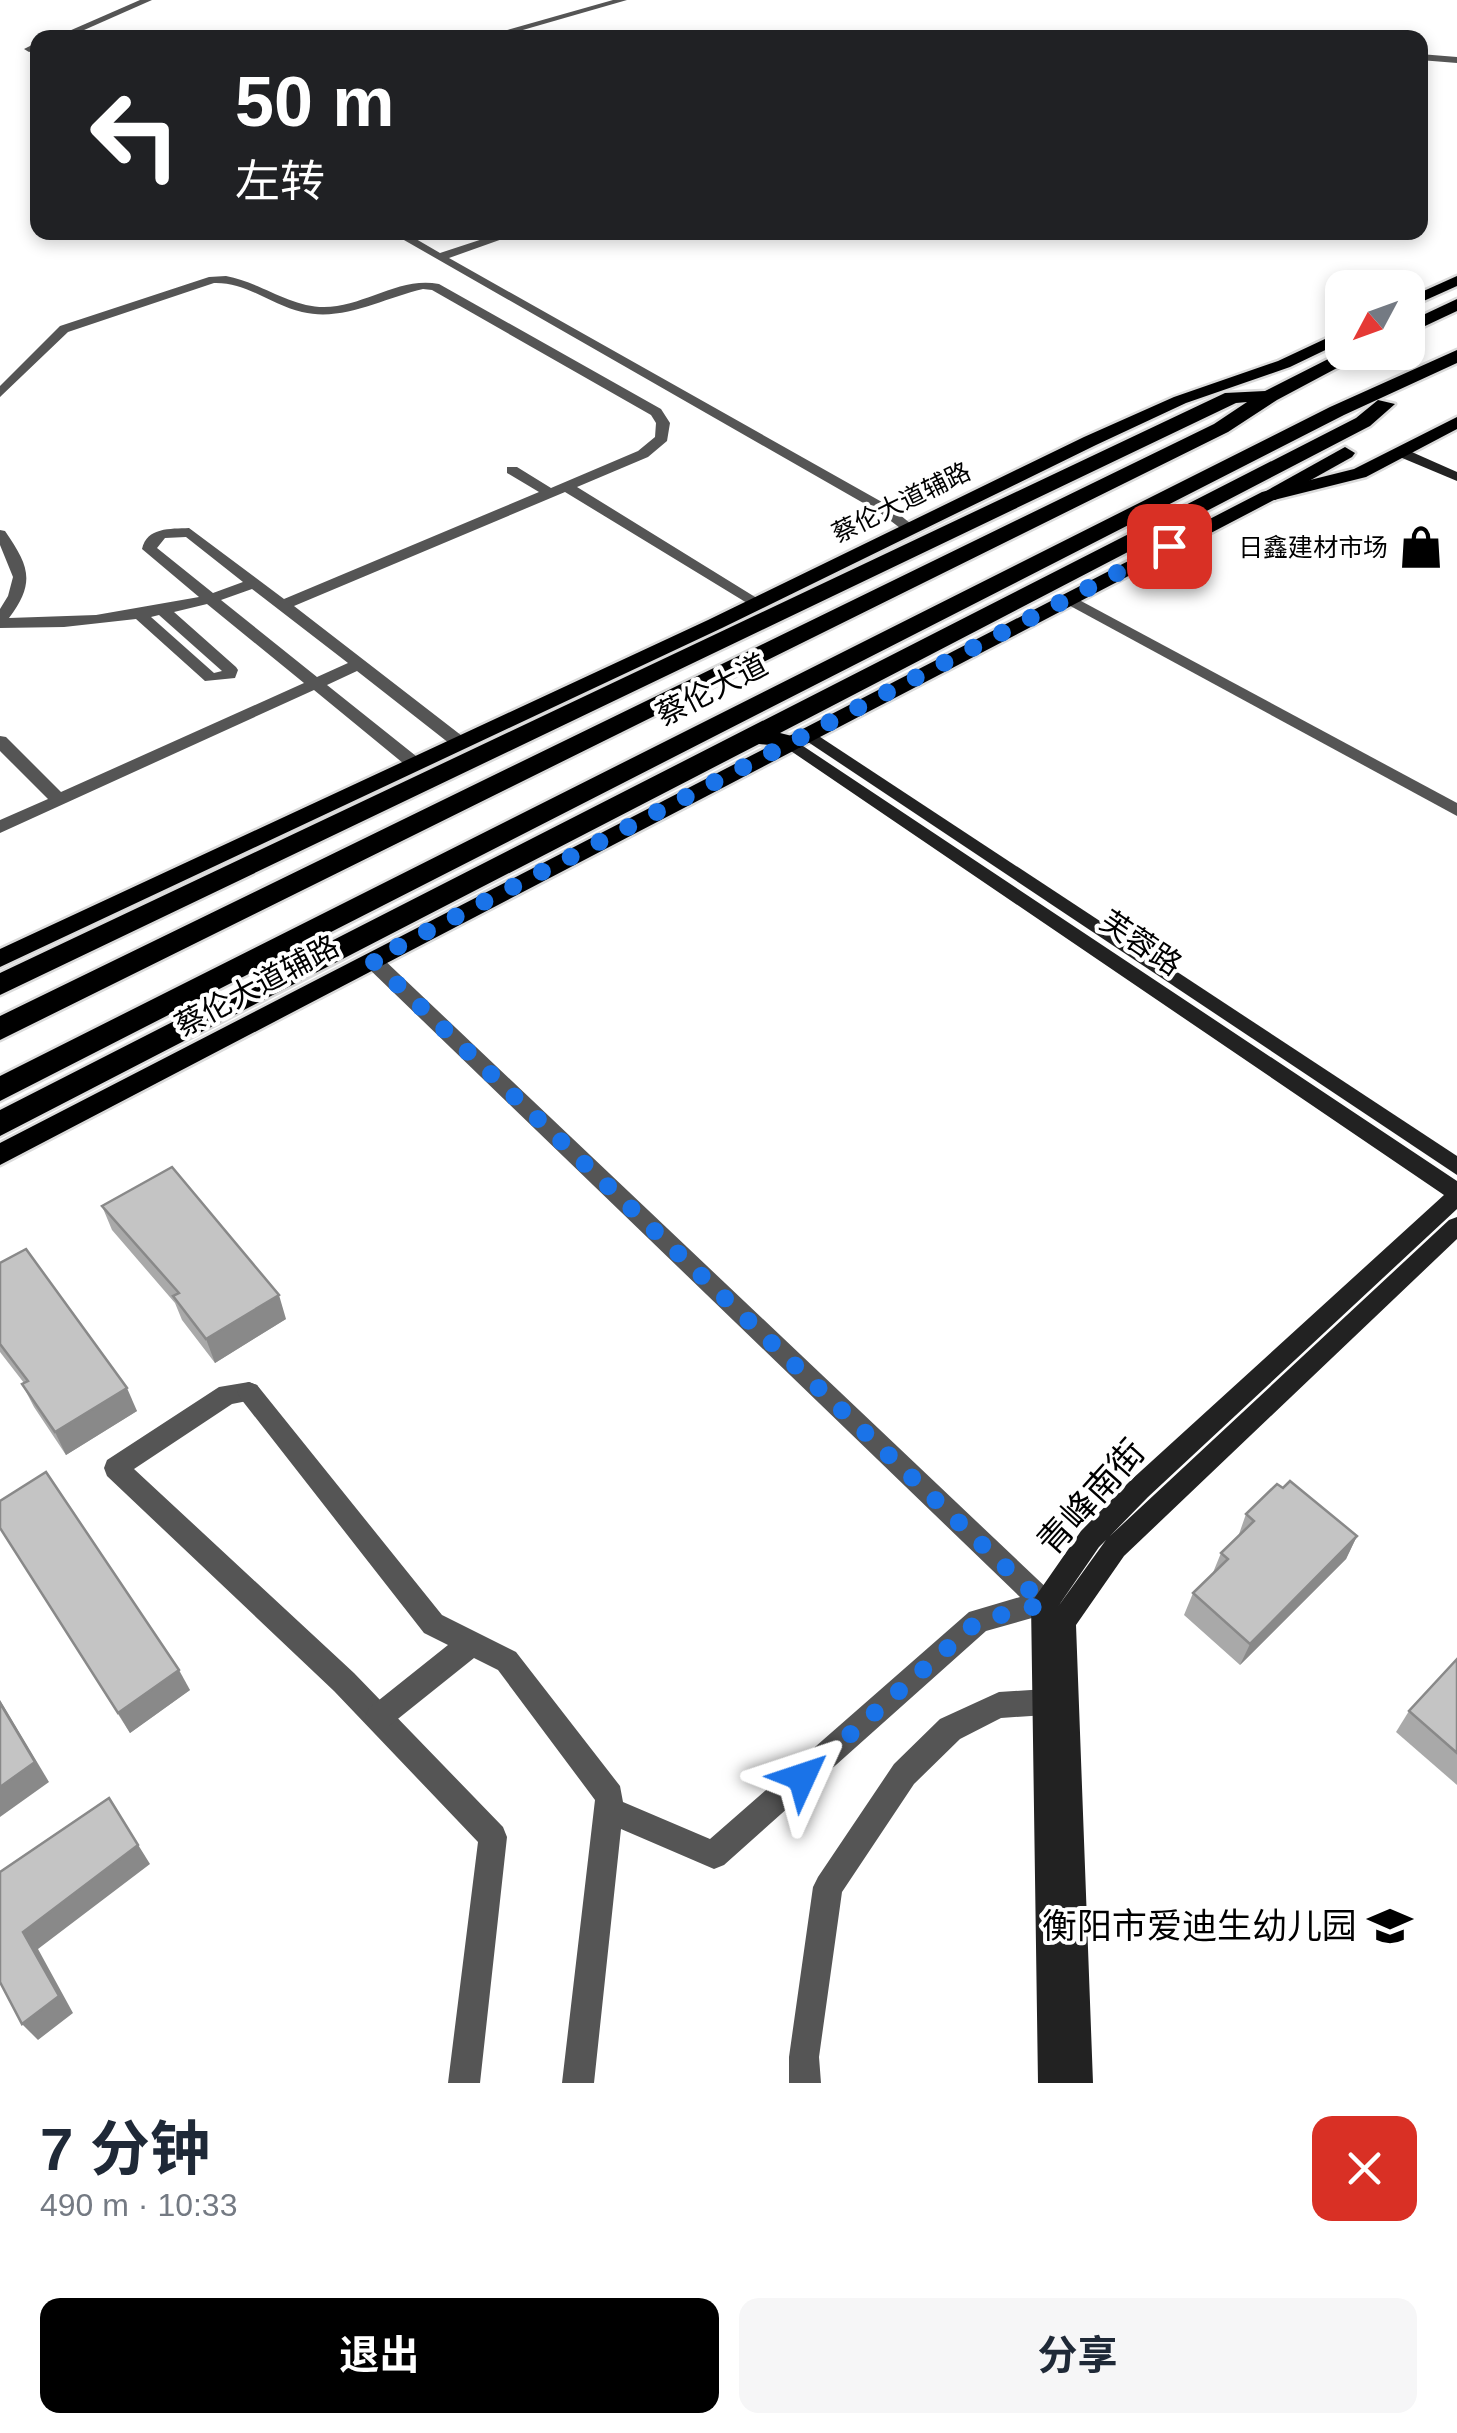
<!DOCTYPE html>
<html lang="zh">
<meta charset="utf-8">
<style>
body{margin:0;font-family:Arial,"Noto Sans SC",sans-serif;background:#f6f6f7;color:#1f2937;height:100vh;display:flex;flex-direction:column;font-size:38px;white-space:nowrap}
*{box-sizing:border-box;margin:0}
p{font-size:32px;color:#747a83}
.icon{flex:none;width:55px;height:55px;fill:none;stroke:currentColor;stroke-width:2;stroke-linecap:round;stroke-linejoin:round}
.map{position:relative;height:2083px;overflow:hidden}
.side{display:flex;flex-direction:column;background:#fff;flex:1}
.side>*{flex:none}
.hud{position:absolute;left:30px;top:30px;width:1398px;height:210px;border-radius:20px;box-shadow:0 5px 15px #0003;background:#202124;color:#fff;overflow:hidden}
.needle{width:65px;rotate:229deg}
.controls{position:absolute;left:1325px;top:270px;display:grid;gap:20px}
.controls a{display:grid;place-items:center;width:100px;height:100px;border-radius:20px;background:#fff;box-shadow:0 5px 15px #0003;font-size:50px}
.pin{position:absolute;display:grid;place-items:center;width:85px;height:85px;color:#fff;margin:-42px;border-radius:20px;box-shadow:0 5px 15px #0006}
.me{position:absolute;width:110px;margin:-55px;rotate:48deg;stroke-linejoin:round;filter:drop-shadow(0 0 8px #0008)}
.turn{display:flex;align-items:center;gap:35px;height:210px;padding:0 40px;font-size:45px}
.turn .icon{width:130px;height:130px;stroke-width:2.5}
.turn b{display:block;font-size:70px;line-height:85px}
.round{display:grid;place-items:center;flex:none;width:105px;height:105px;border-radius:20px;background:#f6f6f7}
.overview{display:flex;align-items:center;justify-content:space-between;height:170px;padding:0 40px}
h1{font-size:60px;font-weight:700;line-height:75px}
.action{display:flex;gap:20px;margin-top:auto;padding:20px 40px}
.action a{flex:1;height:115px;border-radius:20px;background:#000;color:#fff;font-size:40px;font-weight:700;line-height:115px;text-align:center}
.action a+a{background:#f6f6f7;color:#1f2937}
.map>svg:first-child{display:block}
</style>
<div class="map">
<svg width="1457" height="2083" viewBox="0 0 1457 2083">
<rect width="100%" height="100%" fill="#fff"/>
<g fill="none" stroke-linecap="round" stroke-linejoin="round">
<g stroke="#dbdbdb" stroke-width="5">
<g id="primary">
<path d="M1457 276V286L1408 308V298Z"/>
<path d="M1342 331V342L1290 367 1186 403 1096 445 722 628 0 967V949L708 620 1084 437 1174 397 1278 361Z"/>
<path d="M1457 417V429L1366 477 1274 500 0 1165V1143L1262 492 1354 469Z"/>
</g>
</g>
<g stroke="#dbdbdb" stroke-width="5">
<g id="highway">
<path d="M1457 299V311L1408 334V322Z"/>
<path d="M1457 350V363L1344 415 0 1101V1076L1330 407Z"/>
<path d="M1342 352H1367L1277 400 1228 432 0 1040V1016L1214 424 1247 402 1236 403 0 995V973L1225 393 1265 391Z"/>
<path d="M1378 400 1395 404 1370 426 780 733 800 738 804 743 800 748 759 744 0 1136V1110L1356 418Z"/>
<path d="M1345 447 1355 453 1352 457 1275 500H1261L1257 496Z"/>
</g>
</g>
<path fill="#555" fill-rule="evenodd" d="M249 1382 257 1385 261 1392 257 1399 232 1404 134 1469 354 1673 503 1827 507 1837 480 2083H448L478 1842 334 1691 107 1476 104 1468 107 1460 219 1387Z"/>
<g fill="#555" fill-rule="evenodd">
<path d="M140 0H152L66 38H53Z"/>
<path d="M613 0H627L495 38H479Z"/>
<path d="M38 42V49L29 52 24 49Z"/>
<path d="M1420 54 1457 57V63L1420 60Z"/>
<path d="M390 232H404L440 253 504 232H522L449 258 889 506 916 528 904 531 879 512Z"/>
<path d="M226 276C260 282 290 307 324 307 364 307 399 276 439 284L661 409 670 423 667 441 648 457 577 487 765 603 757 608 752 606 565 492 294 606 466 739V747H454L357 671 327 685 421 760V768H409L314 690 0 833V820L48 799 0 751V736L6 737 61 792 304 683 207 604 174 612 236 667 238 670 235 678 205 681 136 619 64 627 0 628V609L8 596 13 577 0 545V530L5 531C29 566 36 582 9 618L96 615 199 597 142 549C147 527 170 529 189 528L284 599 539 492 507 473V467H517L551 488 638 451 655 437 656 423 651 415 432 290 423 289C383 298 344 322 302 312 271 305 247 282 214 283L68 332 0 397V386L60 326 209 277ZM186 537 243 582 213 593 157 548 165 538ZM252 589 348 663 317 677 221 600ZM159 615 222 671 214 673 151 617Z"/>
<path d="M1068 594 1457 803V816L1063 602 1060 599Z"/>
<path d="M372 953 379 955 1053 1594 1066 1612 1062 1621 1053 1624 1039 1616 986 1631 724 1865 714 1869 621 1829 594 2083H562L595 1800 498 1670 474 1658 389 1726 379 1730 369 1726 365 1717 369 1708 448 1645 424 1633 241 1399 237 1392 241 1385 249 1382 257 1385 442 1615 516 1652 620 1786 623 1802 710 1839 969 1612 1020 1597 365 965 362 960Z"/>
<path d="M1046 1689 1056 1693 1060 1702 1056 1711 1046 1715 1001 1718 960 1739 914 1784 842 1892 819 2057 821 2083H789V2057L813 1887 818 1877 894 1764 940 1719 999 1692Z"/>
</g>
<g fill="#222" fill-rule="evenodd">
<path d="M1395 449H1405L1457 472V481L1395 455Z"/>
<path d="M808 729 1457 1156V1175L802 738V730Z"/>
<path d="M791 738 1457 1181V1209L1148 1497 1110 1536 1449 1220 1457 1217V1239L1124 1556 1076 1625 1093 2083H1038L1031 1603 1081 1531 1130 1481 1444 1195 785 747 783 743ZM1106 1540 1057 1608 1099 1547Z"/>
</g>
<use href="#primary" fill="#000" fill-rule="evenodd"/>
<use href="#highway" fill="#000" fill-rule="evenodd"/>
</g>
<g fill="#a9a9a9">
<path d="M102 1206 286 1319 215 1363 182 1320 175 1303 112 1230Z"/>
<path d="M0 1263 137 1411 66 1455 34 1407 22 1384 24 1383 0 1352Z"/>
<path d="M1246 1514 1357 1536 1346 1559 1240 1665 1184 1615 1193 1593 1212 1575 1221 1553 1238 1537Z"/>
<path d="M0 1528 190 1690 130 1733Z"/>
<path d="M1457 1659V1785L1396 1732 1409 1711Z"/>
</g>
<g fill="#898989">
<path d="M279 1295 286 1319 215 1363 206 1339Z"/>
<path d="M127 1388 137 1411 66 1455 55 1432Z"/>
<path d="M1357 1536 1346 1559 1240 1665 1250 1644Z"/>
<path d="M179 1670 190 1690 130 1733 118 1713Z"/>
<path d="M0 1700 49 1782 0 1817Z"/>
<path d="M109 1798 150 1864 38 1949 73 2013 38 2040 22 2024 23 1932Z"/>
</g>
<g fill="#c4c4c4" stroke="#898989" stroke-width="2.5">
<path d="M172 1167 279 1295 206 1339 173 1296 179 1293 102 1206Z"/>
<path d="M26 1249 127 1388 55 1432 22 1384 28 1381 0 1344V1263Z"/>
<path d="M46 1472 179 1670 118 1713 0 1528V1501Z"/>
<path d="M1290 1481 1357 1536 1250 1644 1193 1593 1228 1559 1221 1553 1254 1521 1246 1514 1277 1484 1283 1488Z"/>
<path d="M1457 1659V1753L1409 1711Z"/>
<path d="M0 1703 35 1762 0 1787Z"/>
<path d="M109 1798 138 1845 23 1932 59 1996 22 2024 0 1982V1872Z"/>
</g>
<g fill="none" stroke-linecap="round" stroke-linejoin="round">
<path stroke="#1a73e8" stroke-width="18" stroke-dasharray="0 32.4" d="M802 1777 978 1621 1044 1604 372 960 1169 546"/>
</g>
<defs>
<g id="shop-bare" transform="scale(3.45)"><path d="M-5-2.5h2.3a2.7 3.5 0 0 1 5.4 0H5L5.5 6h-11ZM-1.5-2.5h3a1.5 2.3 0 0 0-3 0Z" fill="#000" stroke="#fff" stroke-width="2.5" paint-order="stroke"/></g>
<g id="school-bare" transform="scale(3.45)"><path d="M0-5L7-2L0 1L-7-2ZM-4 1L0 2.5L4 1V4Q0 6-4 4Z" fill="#000" stroke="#fff" stroke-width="2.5" paint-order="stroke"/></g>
</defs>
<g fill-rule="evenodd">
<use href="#shop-bare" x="1421" y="547"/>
<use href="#school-bare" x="1390" y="1926"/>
</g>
<g text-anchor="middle" stroke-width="8" stroke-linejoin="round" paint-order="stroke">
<g font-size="25" fill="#000" stroke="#fff">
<text transform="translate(901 502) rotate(-26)" y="9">蔡伦大道辅路</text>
</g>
<g font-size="25" fill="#000" stroke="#fff" text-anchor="end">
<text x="1388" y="556">日鑫建材市场</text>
</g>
<g font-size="30" fill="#000" stroke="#fff">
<text transform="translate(712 690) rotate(-27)" y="10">蔡伦大道</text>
<text transform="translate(1141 943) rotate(34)" y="10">芙蓉路</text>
<text transform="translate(257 986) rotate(-28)" y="10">蔡伦大道辅路</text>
</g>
<g font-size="35" fill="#000" stroke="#fff">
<text transform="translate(1091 1497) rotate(-48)" y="12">青峰南街</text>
</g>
<g font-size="35" fill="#000" stroke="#fff" text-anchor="end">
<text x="1357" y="1938">衡阳市爱迪生幼儿园</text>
</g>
</g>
</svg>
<div class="controls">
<a><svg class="needle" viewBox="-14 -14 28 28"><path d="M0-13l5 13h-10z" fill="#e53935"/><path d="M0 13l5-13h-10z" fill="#747a83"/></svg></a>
</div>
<div class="pin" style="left:1169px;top:546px;background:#d93025"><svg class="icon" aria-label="arrive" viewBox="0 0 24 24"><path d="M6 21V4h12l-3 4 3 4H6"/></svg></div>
<svg class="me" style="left:802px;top:1777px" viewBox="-20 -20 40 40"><path d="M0-17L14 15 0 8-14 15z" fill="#1a73e8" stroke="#fff" stroke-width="4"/></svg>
<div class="hud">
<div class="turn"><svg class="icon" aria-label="left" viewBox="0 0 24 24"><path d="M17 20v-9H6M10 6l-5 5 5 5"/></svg><div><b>50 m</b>左转</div></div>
</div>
</div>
<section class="side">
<div class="overview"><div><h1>7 分钟</h1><p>490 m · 10:33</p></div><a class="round" style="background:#d93025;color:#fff"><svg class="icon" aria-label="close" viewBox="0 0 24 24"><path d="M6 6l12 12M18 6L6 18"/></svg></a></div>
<div class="action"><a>退出</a><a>分享</a></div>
</section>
